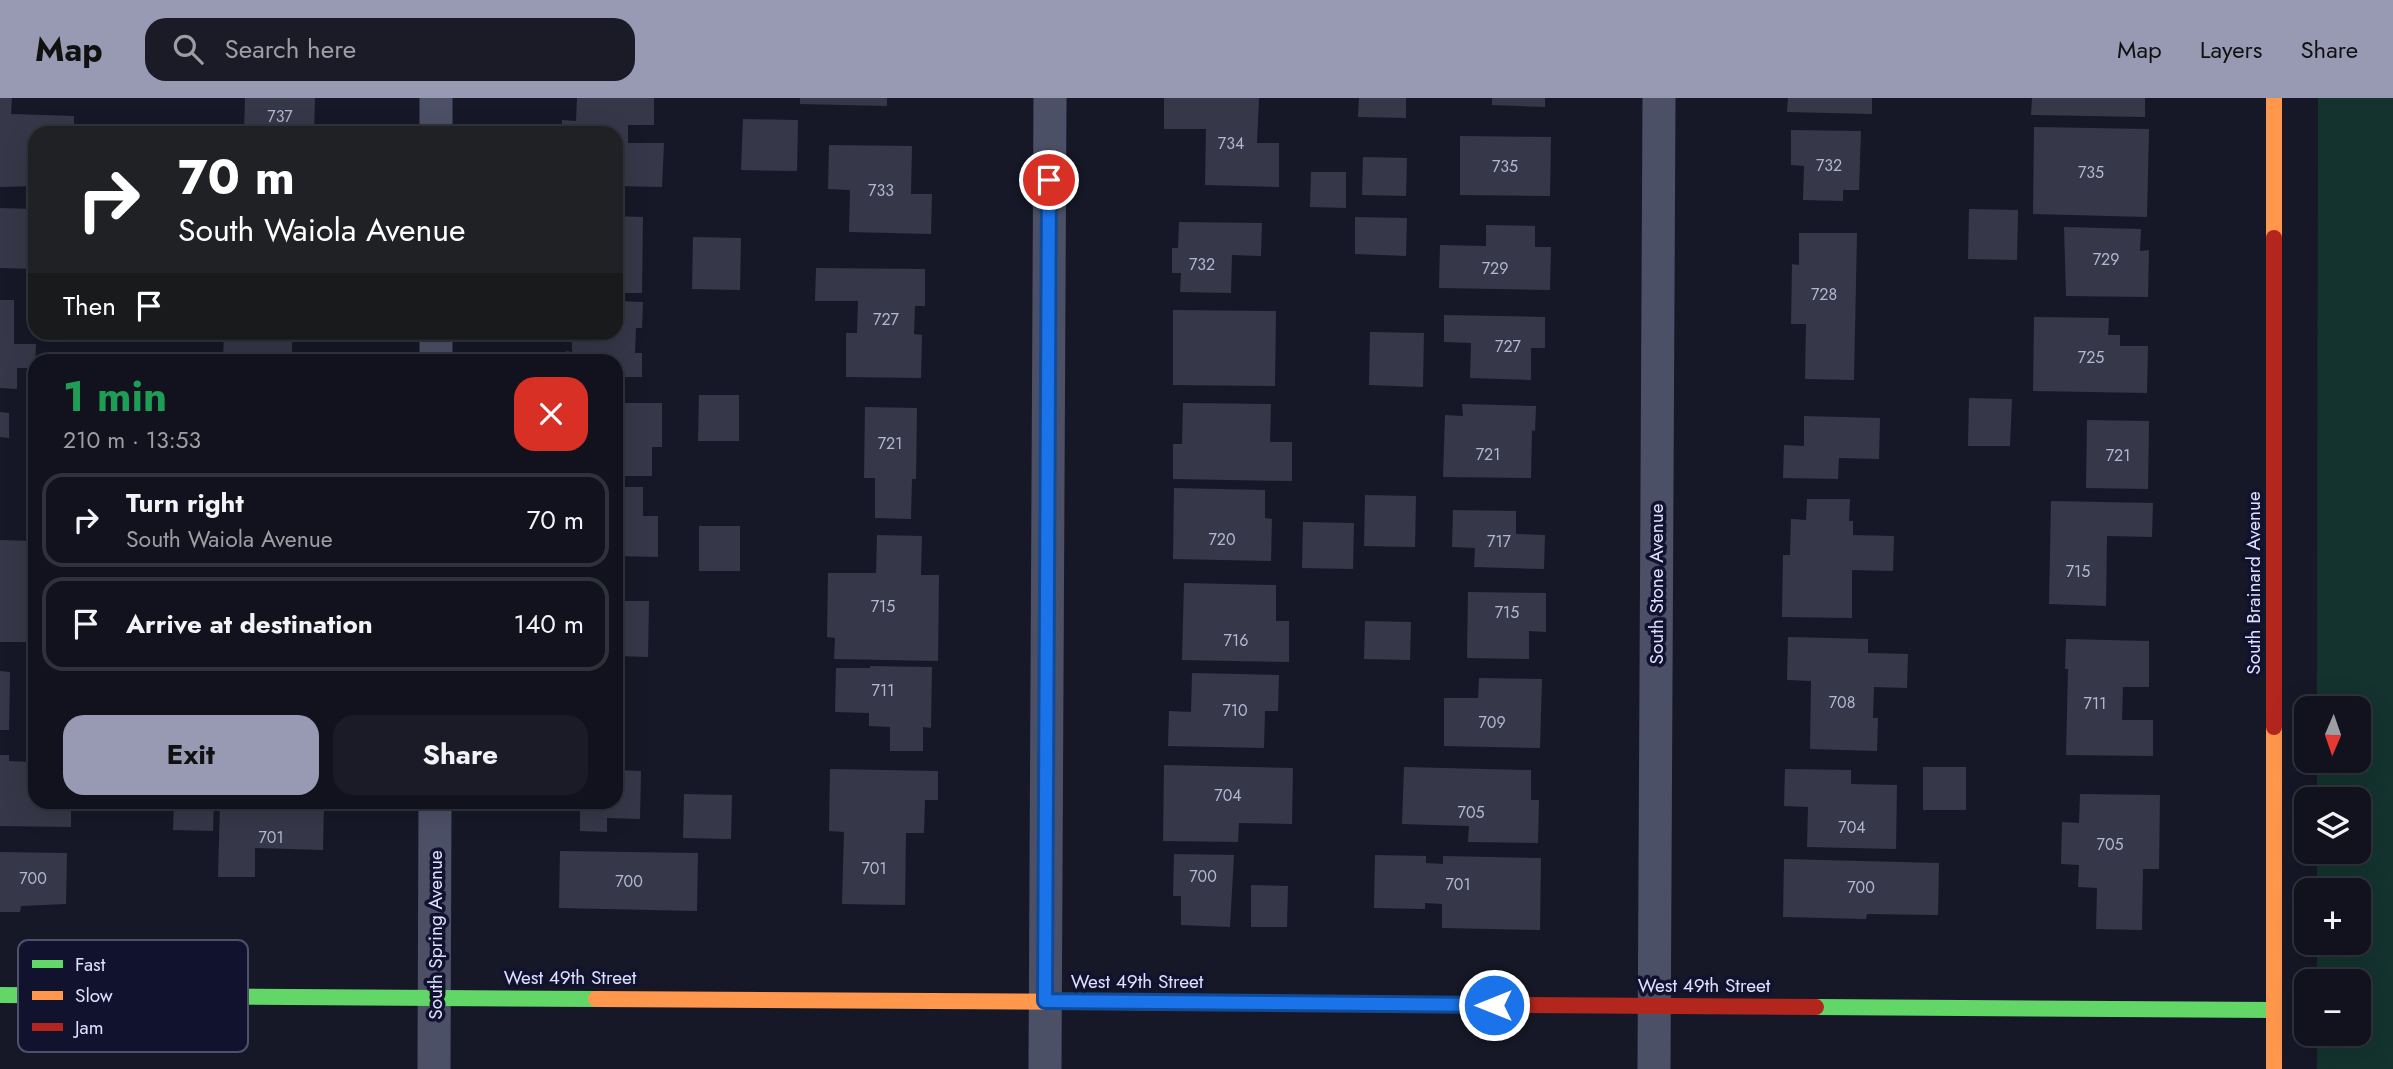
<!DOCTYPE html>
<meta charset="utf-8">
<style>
body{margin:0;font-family:Jost,sans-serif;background:#1a1b26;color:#f1f3f6;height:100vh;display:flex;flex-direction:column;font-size:26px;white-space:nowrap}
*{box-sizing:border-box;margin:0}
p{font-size:23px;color:#9c9ea4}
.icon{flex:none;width:38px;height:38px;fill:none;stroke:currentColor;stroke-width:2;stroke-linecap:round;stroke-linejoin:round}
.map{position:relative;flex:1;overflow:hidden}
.panel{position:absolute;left:28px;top:256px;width:595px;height:455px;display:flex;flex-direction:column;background:#11121d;border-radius:21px;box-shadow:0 7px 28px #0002,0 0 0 2px #30323b}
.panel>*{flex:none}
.banner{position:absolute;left:28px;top:28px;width:595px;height:214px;border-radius:21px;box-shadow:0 7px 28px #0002,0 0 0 2px #30323b;background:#202124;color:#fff;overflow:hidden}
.needle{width:46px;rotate:182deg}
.controls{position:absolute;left:2294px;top:598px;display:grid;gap:14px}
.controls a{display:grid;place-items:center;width:77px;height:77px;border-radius:14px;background:#11121d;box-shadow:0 7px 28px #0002,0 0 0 2px #30323b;font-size:35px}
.pin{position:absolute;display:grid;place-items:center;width:60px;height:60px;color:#fff;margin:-30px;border:4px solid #fff;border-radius:50%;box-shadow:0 2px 7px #0007}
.me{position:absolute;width:77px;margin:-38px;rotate:270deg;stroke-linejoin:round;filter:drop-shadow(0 0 5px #0008)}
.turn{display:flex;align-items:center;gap:24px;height:147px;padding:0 35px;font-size:32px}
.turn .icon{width:91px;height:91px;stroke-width:2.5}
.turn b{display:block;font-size:49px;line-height:60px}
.then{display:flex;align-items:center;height:66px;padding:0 35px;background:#0003;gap:14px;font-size:26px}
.round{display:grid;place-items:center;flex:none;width:74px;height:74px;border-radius:21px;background:#1a1b26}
.summary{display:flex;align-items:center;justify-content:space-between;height:119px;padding:0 35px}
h1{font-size:42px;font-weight:700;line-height:52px;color:#1e9e55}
.action{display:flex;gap:14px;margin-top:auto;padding:14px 35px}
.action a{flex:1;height:80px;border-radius:21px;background:#989ab3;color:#111;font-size:28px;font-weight:700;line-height:80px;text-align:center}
.action a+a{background:#1a1b26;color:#f1f3f6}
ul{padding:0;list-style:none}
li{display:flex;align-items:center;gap:21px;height:94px;margin:0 14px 10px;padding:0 21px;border:4px solid #30323b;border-radius:21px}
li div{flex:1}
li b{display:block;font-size:26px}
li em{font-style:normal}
header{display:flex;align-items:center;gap:42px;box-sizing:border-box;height:98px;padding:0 35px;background:#989ab3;color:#111}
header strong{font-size:33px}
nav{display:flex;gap:38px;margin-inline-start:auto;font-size:24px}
.search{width:490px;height:63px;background:#1a1b26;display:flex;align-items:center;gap:18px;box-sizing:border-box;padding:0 24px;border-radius:21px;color:#9c9ea4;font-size:26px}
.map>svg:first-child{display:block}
</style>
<header>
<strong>Map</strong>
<div class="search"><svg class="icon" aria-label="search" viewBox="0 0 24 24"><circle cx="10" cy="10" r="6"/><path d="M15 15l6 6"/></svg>Search here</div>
<nav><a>Map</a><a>Layers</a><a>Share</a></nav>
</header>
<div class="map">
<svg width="2393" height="971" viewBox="0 0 2393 971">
<rect width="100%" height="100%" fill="#171827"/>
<path fill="#14332e" d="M2318 0H2393V971H2317V936H2359V884H2317V845H2359V793H2317V754H2359V702H2317V663H2359V611H2317Z"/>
<g fill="#363748">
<path d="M0 0H12L11 16 74 18V35H35V88L0 89Z"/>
<path d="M245 0H315L314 35H244Z"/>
<path d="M577 0H654V27H628V45H664L662 89 616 88V35H562V22L576 23Z"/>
<path d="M800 0H887V8L800 6Z"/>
<path d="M1164 0H1259L1257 45H1279V89L1205 87 1206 31H1164Z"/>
<path d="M1359 0H1406V20L1358 19Z"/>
<path d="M1492 0H1545V9L1492 7Z"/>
<path d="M1788 0H1872V16L1787 14Z"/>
<path d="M2032 0H2145V19L2031 17Z"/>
<path d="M743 21 798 22 797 73 741 72Z"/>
<path d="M2034 29 2149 31 2147 119 2033 116Z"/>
<path d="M1791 32 1861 33 1859 92H1843V103L1803 102 1804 68 1791 67Z"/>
<path d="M1460 38 1551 39 1550 98 1460 97Z"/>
<path d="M829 47 912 48 911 96H932L931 136 849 134 850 92 828 91Z"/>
<path d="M1363 59 1407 60 1406 98 1362 97Z"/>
<path d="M1311 74H1346V110L1310 109Z"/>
<path d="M0 110 35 111V171L0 170Z"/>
<path d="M1969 111 2018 112 2017 162 1968 161Z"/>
<path d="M616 118 643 119 642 195H616Z"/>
<path d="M1355 119 1407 120 1406 158 1355 156Z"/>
<path d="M1179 124 1262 125 1261 158 1232 157 1231 195 1180 194 1181 175H1172V150H1178Z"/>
<path d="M1486 127 1535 128V149H1551L1550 192 1439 190 1440 147 1486 148Z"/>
<path d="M2064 129 2141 131 2140 153 2149 152 2148 199 2066 198Z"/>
<path d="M1799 135H1857L1854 282 1805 281 1806 226H1791L1792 166 1799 167Z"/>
<path d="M693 139 741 140 740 192 692 191Z"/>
<path d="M816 170 925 171V208H915L914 236 922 237 921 280 846 279V235H857L858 203H815Z"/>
<path d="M0 202H14V246H36L35 270H17V291L0 290Z"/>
<path d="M616 203 643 204 642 230H636L635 255H642V279H616V262H566V253L572 254V234H616Z"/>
<path d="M1173 212 1276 213 1275 288 1173 287Z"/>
<path d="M1444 217 1545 219V250H1531V282L1470 280 1471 245 1444 244Z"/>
<path d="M2034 219 2109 220 2108 237H2120V248H2148L2147 295 2033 293Z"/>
<path d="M224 234H292V262H223Z"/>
<path d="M1370 234 1424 235 1423 289 1369 287Z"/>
<path d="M699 297H739V343H698Z"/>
<path d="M1969 300 2012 301 2010 348H1968Z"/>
<path d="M616 305H662V349H652V378H616Z"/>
<path d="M1183 305 1271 306 1270 344H1292V383L1173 381V346H1182Z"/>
<path d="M1462 306 1536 308 1535 333 1532 332 1531 380 1443 379 1445 317 1463 318Z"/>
<path d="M865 309 917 310 916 381H912L911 421 875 420V380H864Z"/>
<path d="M0 314 9 315V340L0 339Z"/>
<path d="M1804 318 1880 320 1879 361 1839 360 1838 381 1783 380 1784 347 1804 348Z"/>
<path d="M2087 322 2149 323 2148 391 2086 390Z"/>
<path d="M616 389H643V418H658V459L616 458Z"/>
<path d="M1174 390 1265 392V420L1272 421 1271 463 1173 461Z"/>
<path d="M1365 397 1416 398 1415 449 1364 448Z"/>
<path d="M1807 401H1850L1849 423H1853V437L1894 438 1893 473 1852 472V520L1782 519 1783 457H1790L1791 421 1806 422Z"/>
<path d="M2051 403 2153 405 2152 439 2107 438 2106 508 2049 506Z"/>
<path d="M1453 412 1516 413V436L1545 437 1544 471 1474 469 1475 450 1452 449Z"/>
<path d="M1303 424 1354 425 1353 471 1302 470Z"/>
<rect x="699" y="428" width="41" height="45"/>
<path d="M877 437 922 438 921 477H939L938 563 834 561 835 540 827 539 828 475H876Z"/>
<path d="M0 442 35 443V498H32L31 544H0Z"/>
<path d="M1184 485 1276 487V523H1289V564L1182 562Z"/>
<path d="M1468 494 1546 495V534L1529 533V561L1467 560Z"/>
<path d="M616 503H649L648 559 616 558Z"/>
<path d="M1365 523 1411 524 1410 562 1364 561Z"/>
<path d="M1788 539 1868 541V555L1908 556 1907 590 1874 589 1873 620H1878L1877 653 1810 651 1811 583 1787 582Z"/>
<path d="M2066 541 2149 543V589H2123L2122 622H2153V658L2066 657 2068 571H2065Z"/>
<path d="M870 568 932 569 931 630 923 629V653H890V629L869 628V615L835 614 836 570H870Z"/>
<path d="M616 571 622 572 621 646H616Z"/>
<path d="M0 573 10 574 9 632H0Z"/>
<path d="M1192 575 1279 577 1278 613H1265L1264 650 1168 648 1169 613 1191 614Z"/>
<path d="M1479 580 1542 581 1540 650 1444 648V600H1478Z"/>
<path d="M0 657H9V663L31 664V672H35V704H71V729L0 728Z"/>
<path d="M1164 667 1293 670 1292 726 1239 725 1238 744 1163 743Z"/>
<path d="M1404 669 1531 672V702H1539L1538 745 1468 744 1469 728 1402 726Z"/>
<rect x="1923" y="669" width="43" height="43"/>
<path d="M830 671 938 673V702H925L924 735H906L905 807 842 806 844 734 829 733Z"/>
<path d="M1785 671 1851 672V686L1897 687 1896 751 1807 749 1808 709 1784 708Z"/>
<path d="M616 672 641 673 640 721 607 720V734L580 733V704H616Z"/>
<path d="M684 696 732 697 731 741 683 740Z"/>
<path d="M2080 696 2160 697 2159 771H2143L2142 832 2096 831 2097 790 2078 789 2079 767 2061 766 2062 724 2079 725Z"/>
<path d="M174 704H214L213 733 173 732Z"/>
<path d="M220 704H313V705L324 706 323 752 255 750V779H218Z"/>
<path d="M560 753 698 755 697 813 559 810Z"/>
<path d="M0 754 67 755 66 806 21 808 20 814H0Z"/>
<path d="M1174 756 1234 757 1230 829 1181 827V798H1173Z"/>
<path d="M1375 757 1426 758V765L1443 766V758L1541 760 1540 832 1442 830V806L1425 805V811L1374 810Z"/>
<path d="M1784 761 1939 765 1938 817 1867 816 1866 821 1783 819Z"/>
<path d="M1251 787 1288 788 1287 829H1251Z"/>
</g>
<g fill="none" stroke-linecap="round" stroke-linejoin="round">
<g stroke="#4c5067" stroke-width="33">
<path d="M436 35V0"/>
<path d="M436 262V234"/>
<path d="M434 971 435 704"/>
<path d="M1045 971 1050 0"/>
<path d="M1654 971 1659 0"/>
</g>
<g stroke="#63d668" stroke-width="16">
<path d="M0 897 596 901"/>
<path d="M1117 904 1402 906"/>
<path d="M1816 909 2274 912"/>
</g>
<g stroke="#ff974d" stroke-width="16">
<path d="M2274 0V140"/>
<path d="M2274 629V971"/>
<path d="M596 901 1117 904"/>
</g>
<g stroke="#b3261e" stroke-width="16">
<path d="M2274 140V629"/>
<path d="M1402 906 1816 909"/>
</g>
</g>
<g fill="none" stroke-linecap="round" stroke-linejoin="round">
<g stroke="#114b97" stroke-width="18">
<path id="route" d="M1049 82 1045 903 1494 907"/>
</g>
<use href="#route" stroke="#1a73e8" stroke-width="12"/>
</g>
<g text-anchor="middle" stroke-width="7" stroke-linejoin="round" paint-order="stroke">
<g font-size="16" fill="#b3b6d1">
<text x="280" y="24">737</text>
<text x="1231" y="51">734</text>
<text x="1829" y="73">732</text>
<text x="1505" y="74">735</text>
<text x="2091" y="80">735</text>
<text x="881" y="98">733</text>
<text x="2106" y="167">729</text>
<text x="1202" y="172">732</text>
<text x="1495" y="176">729</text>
<text x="1824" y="202">728</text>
<text x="886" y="227">727</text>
<text x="1508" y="254">727</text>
<text x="2091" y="265">725</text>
<text x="890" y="351">721</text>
<text x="1488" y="362">721</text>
<text x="2118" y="363">721</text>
<text x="1222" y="447">720</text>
<text x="1499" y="449">717</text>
<text x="2078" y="479">715</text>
<text x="883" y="514">715</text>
<text x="1507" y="520">715</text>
<text x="1236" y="548">716</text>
<text x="883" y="598">711</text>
<text x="1842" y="610">708</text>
<text x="2095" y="611">711</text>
<text x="1235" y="618">710</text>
<text x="1492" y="630">709</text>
<text x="1228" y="703">704</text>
<text x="1471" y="720">705</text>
<text x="1852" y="735">704</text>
<text x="271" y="745">701</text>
<text x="2110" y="752">705</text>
<text x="874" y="776">701</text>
<text x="1203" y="784">700</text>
<text x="33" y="786">700</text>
<text x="629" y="789">700</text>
<text x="1458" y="792">701</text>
<text x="1861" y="795">700</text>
</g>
<g font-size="19" fill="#dde0ff" stroke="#11122d">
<text transform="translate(2253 485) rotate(-90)" y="7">South Brainard Avenue</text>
<text transform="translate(1656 486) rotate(-90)" y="7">South Stone Avenue</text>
<text transform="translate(435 837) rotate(-90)" y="7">South Spring Avenue</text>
<text x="570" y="886">West 49th Street</text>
<text x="1137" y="890">West 49th Street</text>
<text x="1704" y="894">West 49th Street</text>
</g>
</g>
<rect x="18" y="842" width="230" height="112" rx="10" fill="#11122d" stroke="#4e506c" stroke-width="2"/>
<rect x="32" y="862" width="31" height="8" fill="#63d668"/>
<rect x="32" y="893" width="31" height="9" fill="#ff974d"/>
<rect x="32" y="925" width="31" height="8" fill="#b3261e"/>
<g font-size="19" fill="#dde0ff">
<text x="75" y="873">Fast</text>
<text x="75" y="904">Slow</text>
<text x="75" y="936">Jam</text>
</g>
</svg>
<div class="controls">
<a><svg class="needle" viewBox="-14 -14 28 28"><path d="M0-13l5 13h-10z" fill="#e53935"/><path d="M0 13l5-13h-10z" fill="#9c9ea4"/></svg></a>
<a><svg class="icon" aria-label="layers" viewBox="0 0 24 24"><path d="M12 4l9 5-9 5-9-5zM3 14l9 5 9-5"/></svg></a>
<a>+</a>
<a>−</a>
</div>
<div class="pin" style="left:1049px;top:82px;background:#d93025"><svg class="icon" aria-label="arrive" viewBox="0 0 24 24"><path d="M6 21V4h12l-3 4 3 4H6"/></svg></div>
<svg class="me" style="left:1494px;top:907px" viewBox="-20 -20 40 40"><circle r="17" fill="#1a73e8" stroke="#fff" stroke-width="3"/><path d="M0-11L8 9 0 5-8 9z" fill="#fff"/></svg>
<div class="banner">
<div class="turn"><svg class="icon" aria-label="right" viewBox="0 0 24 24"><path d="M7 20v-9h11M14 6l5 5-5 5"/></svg><div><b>70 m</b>South Waiola Avenue</div></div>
<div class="then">Then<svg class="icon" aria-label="arrive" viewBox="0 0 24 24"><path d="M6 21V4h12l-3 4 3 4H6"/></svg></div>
</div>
<section class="panel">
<div class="summary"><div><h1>1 min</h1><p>210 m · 13:53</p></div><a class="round" style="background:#d93025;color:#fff"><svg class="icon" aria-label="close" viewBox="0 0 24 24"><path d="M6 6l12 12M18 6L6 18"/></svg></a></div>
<ul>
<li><svg class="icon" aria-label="right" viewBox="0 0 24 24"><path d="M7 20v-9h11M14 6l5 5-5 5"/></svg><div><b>Turn right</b><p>South Waiola Avenue</p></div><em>70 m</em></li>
<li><svg class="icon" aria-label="arrive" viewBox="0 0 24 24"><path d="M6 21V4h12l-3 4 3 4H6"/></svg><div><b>Arrive at destination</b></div><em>140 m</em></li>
</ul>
<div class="action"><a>Exit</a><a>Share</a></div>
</section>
</div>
